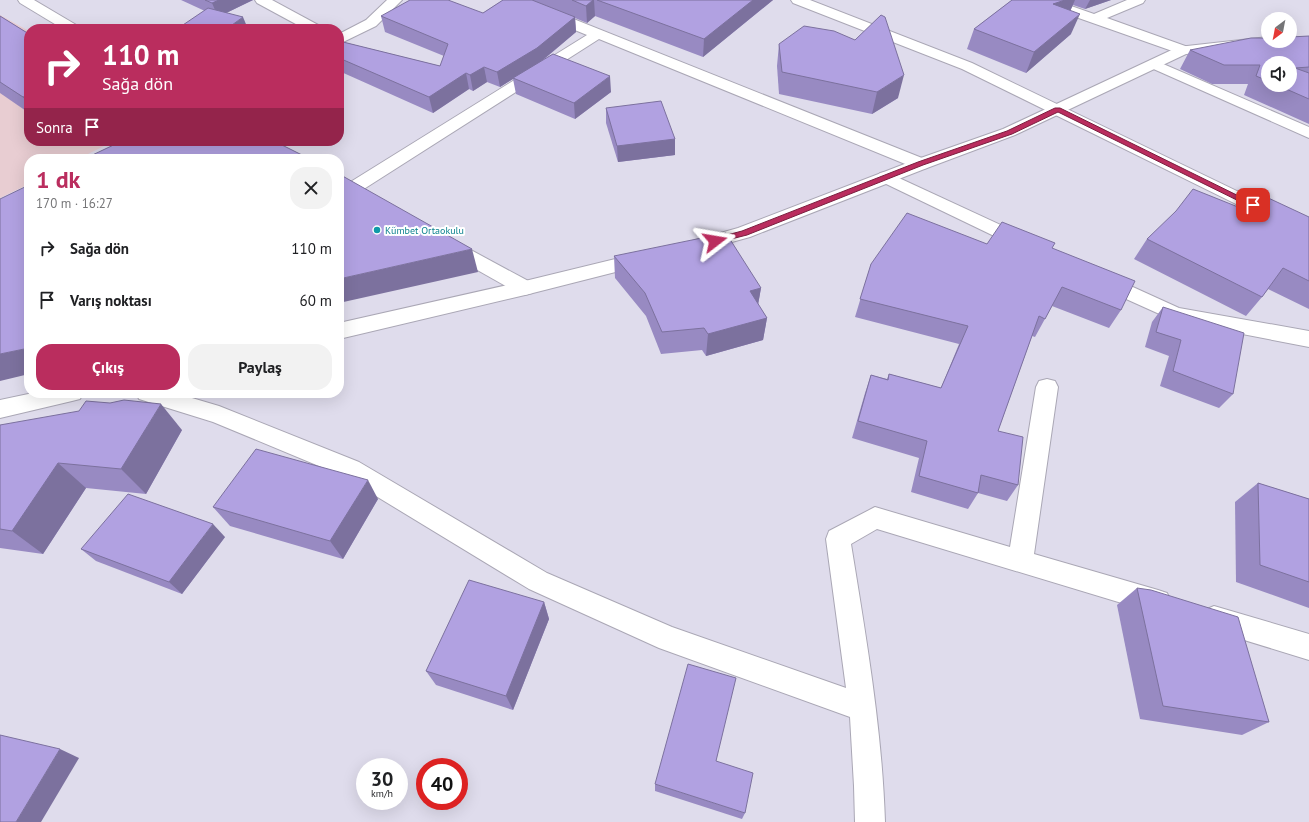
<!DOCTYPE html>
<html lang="tr">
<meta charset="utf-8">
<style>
body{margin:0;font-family:"PT Sans",sans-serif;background:#f2f2f2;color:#202124;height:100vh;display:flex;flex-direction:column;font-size:15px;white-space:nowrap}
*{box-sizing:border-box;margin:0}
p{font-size:13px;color:#757577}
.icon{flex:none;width:22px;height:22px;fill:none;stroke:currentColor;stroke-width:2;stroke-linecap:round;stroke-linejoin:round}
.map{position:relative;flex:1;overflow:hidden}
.side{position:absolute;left:24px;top:154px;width:320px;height:244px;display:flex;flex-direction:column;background:#fff;border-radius:16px;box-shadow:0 4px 16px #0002}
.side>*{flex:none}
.hud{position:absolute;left:24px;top:24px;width:320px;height:122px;border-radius:16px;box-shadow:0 4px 16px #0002;background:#ba2d5e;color:#fff;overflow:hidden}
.needle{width:26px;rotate:212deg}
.fabs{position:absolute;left:1261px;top:12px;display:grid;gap:8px}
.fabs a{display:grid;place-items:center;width:36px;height:36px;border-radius:50%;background:#fff;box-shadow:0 4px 16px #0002;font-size:20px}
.speed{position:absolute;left:356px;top:758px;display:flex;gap:8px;font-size:20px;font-weight:700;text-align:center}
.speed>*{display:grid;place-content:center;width:52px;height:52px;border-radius:50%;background:#fff;box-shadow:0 4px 16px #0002;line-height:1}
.speed small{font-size:10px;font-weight:400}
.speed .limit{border:6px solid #d22;background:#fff;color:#111}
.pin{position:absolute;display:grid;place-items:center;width:34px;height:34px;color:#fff;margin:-17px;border-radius:8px;box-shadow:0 2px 6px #0006}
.me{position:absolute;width:44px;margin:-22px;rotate:76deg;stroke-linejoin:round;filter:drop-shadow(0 0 3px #0008)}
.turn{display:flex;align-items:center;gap:14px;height:84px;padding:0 12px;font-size:18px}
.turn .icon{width:52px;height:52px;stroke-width:2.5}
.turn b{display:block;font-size:28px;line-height:34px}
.then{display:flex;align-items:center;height:38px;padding:0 12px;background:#0003;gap:8px;font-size:15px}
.round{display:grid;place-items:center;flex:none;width:42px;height:42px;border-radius:16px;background:#f2f2f2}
.overview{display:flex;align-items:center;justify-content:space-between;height:68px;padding:0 12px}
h1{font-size:24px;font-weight:800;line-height:30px;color:#ba2d5e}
.action{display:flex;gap:8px;margin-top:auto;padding:8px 12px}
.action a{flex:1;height:46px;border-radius:16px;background:#ba2d5e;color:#fff;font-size:16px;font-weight:800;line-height:46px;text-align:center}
.action a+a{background:#f2f2f2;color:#202124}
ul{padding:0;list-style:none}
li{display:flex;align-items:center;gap:12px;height:52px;padding:0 12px}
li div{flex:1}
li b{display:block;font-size:15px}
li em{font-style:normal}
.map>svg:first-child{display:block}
</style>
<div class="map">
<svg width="1309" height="822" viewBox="0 0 1309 822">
<rect width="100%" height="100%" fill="#dfdcec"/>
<path fill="#e8cdd2" d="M0 15 29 31V141H114L78 159H29V184L0 198Z"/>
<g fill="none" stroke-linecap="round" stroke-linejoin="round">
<g stroke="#aaa7b5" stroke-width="2">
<g id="minor">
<path d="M18 0H34L78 26 80 29H63L20 3Z"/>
<path d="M255 0H272L320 26 322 29H305L257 3Z"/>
<path d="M387 0H402L376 26 339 44V34L366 20Z"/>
<path d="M507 0H526L927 160 929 164 927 168 921 169 915 168 599 39 356 194 350 195 344 194 341 190 344 186 587 35 509 3Z"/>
<path d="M791 0H810L972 63 1309 226V239L1303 237 962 69 793 3Z"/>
<path d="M1034 0H1054L1094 14 1127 0H1145L1143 3 1107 18 1188 47 1190 50 1188 53 1183 54 1178 53 1036 3Z"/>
<path d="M1154 60 1309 127V138L1149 67 1147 64 1149 61Z"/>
<path d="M886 172 1031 239 1033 243 1031 247 1024 249 1017 247 880 181 877 177 880 173Z"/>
<path d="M449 240 456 242 532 283 535 288 532 293 525 295 518 293 442 250 440 246 442 242Z"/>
<path d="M1102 273 1179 308 1309 331V347L1175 321 1095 285 1092 280 1095 275Z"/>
<path d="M1047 379 1055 381 1058 387 1034 554 1158 590 1167 593 1171 602 1167 611 1158 614 877 529 851 544C866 637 882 728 885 822H855L854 786 850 717 659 648 529 589 343 476 213 422 139 399 136 393H175L219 406 359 462 547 573 672 627 846 688 826 539 829 531 875 507 1010 547 1036 387 1039 381Z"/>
<path d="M1214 606 1309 634V660L1205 628 1201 619 1205 610Z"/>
</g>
</g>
<g stroke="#aaa7b5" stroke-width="2">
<g id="tertiary">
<path d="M1268 37V41H1280L1278 44 1273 45 1186 54 1015 135 927 168 750 237 699 251 692 249 690 245 692 241 738 228 915 160 1003 129 1178 47Z"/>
<path d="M644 252 651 253 653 258 651 263 525 295 339 339V323L525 281Z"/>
<path d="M33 393H83L80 399 72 401 0 418V400Z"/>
</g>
</g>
<use href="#minor" fill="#fff" fill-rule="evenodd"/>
<use href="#tertiary" fill="#fff" fill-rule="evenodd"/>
</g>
<g fill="#988ac2" fill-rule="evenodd">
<path d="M181 0H253L226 13 205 11Z"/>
<path d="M503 0H773L703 57 595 16 587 23 575 18 576 32 542 61 611 92 575 119 516 94 513 79 500 87 487 82 473 91 469 89 433 113 339 71V41L440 66 444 56 385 32 381 16 483 13Z"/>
<path d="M1012 0H1111L1085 9 1073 5 1070 11 1071 34 1026 73 967 49 974 29Z"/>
<path d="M0 16 29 34V113L0 93Z"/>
<path d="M1309 36V124L1244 95 1248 84H1212L1180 69 1190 50ZM1268 63 1290 85H1268Z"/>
<path d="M779 44 898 98 872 114 779 94 777 66Z"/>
<path d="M606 108 675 139V155L618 162 606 123Z"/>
<path d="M1248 211 1309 217V309L1268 289 1262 297 1246 316 1134 259 1147 239Z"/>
<path d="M1052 248 1121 310 1109 328 1052 306 1035 337 1032 336 998 431 1018 485 1007 501 978 493 968 509 911 492 919 458 852 438 865 393 871 375 887 379 889 374 941 388 959 344 855 317 871 264Z"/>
<path d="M614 256 761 288 758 305 767 318 763 340 706 356 702 350 661 354 646 316 615 278Z"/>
<path d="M1163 307 1233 394 1219 408 1160 386 1169 356 1145 347 1152 322Z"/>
<path d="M0 425 182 430 146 494 86 488 43 554 0 548Z"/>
<path d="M1258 483 1309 499V608L1236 582 1235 502Z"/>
<path d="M378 499 343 559 230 526 213 507Z"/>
<path d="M225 537 182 594 96 561 81 549Z"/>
<path d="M1137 588 1269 722 1242 735 1140 719 1117 605Z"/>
<path d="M544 602 549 619 513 710 436 685 426 671Z"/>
<path d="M655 784 745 813 742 819 655 791Z"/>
</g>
<g fill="#7c719e">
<path d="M219 0H253L218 17 212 3Z"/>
<path d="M593 0H594L595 16 587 23 586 6Z"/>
<path d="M753 0H773L703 57 704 39Z"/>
<path d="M1065 0H1075L1068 16 1053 4Z"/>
<path d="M1090 0H1111L1085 9Z"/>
<path d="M1080 14 1071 34 1026 73 1034 52Z"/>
<path d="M243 17 248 29H234L232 25Z"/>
<path d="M575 17 576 32 539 63 500 87 497 72Z"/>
<path d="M484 67 487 82 473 91 470 75Z"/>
<path d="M466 73 469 89 433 113 429 97Z"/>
<path d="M904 75 898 98 872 114 877 92Z"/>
<path d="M610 76 611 92 575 119 574 103Z"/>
<path d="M29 95V106L23 97Z"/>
<path d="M675 139V155L618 162 617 146Z"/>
<path d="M472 249 478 272 339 303V279Z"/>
<path d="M761 288 757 310 750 291Z"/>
<path d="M767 318 763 340 706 356 708 334Z"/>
<path d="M29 348V374L0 381V354Z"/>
<path d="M161 404 182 430 146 494 121 469Z"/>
<path d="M58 463 86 488 43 554 12 531Z"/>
<path d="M368 480 378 499 343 559 330 541Z"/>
<path d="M213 524 225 537 182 594 169 582Z"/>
<path d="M544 602 549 619 513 710 506 696Z"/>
<path d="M60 749 79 758 41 822H16Z"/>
</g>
<g fill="#b1a1e1" stroke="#7c719e">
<path d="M205 0H219L212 3Z"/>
<path d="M410 0H448L483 13 503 0H532L575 17 537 48 497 72 484 67 470 75 466 73 429 97 339 58V41L440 66 448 44 381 16Z"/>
<path d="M572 0H593L586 6Z"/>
<path d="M597 0H753L704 39Z"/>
<path d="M1012 0H1065L1053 4 1080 14 1034 52 974 29Z"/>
<path d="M208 8 243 17 232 25 242 29H177Z"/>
<path d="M881 15 885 17 904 75 877 92 782 72 779 44 804 26 834 31 855 40Z"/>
<path d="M0 16 29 34V95L23 97 0 82Z"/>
<path d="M1309 36V67L1295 68 1309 73V99L1277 85H1290V63H1268V81L1256 76 1260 65H1224L1190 50 1251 38H1268V41H1290V37Z"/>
<path d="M553 54 610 76 574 103 513 78Z"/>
<path d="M661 101 675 139 617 146 606 108Z"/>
<path d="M122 141H274L310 159H84Z"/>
<path d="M339 174 472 249 339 279Z"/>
<path d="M29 185V348L0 354V199Z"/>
<path d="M1193 189 1248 211 1264 196 1309 217V281L1283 268 1262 297 1147 239 1176 211Z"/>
<path d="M907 213 987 244 1002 222 1055 243 1052 248 1135 281 1121 310 1062 287 1045 319 1039 316 998 431 1023 437 1018 485 981 475 978 493 919 476 927 441 858 421 871 375 888 380 889 374 941 388 968 326 860 299 871 264Z"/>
<path d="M726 233 761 288 750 291 767 318 708 334 704 328 662 332 645 293 614 256Z"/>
<path d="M1163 307 1244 333 1233 394 1173 371 1181 340 1156 332Z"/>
<path d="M124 400 161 404 121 469 58 463 12 531 0 529V425L79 411 86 401 110 403Z"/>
<path d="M256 449 368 480 330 541 213 507Z"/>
<path d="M1258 483 1309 499V582L1260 565Z"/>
<path d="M128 494 213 524 169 582 81 549Z"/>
<path d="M469 580 544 602 506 696 426 671Z"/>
<path d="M1137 588 1151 590 1238 617 1269 722 1163 706Z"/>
<path d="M688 664 736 678 716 761 753 773 745 813 655 784Z"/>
<path d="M0 735 60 749 16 822H0Z"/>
</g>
<path fill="#ba2d5e" stroke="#791d3d" d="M1055 108H1060L1257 205 1253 208 1251 207 1058 112 1012 134 923 165 747 235 715 243 711 241 712 239 742 231 918 162 1007 131Z"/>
<circle fill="#0f9aa8" stroke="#fff" stroke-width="1.5" cx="377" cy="230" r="4"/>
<g text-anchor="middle" stroke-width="4" stroke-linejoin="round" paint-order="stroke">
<g font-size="10" fill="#0d838f" stroke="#fff" text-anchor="start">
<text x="385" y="234">Kümbet Ortaokulu</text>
</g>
</g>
</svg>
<div class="fabs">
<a><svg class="needle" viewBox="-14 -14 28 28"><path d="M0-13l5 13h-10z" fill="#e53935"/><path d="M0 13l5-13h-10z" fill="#757577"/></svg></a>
<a><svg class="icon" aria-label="sound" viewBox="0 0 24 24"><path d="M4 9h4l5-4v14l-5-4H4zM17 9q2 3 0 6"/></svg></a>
</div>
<div class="speed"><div>30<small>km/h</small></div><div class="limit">40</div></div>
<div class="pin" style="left:1253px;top:205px;background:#d93025"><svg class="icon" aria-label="arrive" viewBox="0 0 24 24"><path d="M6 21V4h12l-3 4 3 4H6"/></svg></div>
<svg class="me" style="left:715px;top:241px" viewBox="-20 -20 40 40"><path d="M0-17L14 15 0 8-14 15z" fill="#ba2d5e" stroke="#fff" stroke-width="4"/></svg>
<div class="hud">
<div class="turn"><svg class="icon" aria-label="right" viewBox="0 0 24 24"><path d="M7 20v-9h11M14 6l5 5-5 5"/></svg><div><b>110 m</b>Sağa dön</div></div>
<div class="then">Sonra<svg class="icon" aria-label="arrive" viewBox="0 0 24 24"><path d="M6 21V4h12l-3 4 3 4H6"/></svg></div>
</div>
<section class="side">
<div class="overview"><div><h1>1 dk</h1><p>170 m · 16:27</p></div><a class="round"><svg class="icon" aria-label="close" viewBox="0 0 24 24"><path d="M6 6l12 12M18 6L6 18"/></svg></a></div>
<ul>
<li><svg class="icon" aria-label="right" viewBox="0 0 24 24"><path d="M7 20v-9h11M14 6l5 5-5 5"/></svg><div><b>Sağa dön</b></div><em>110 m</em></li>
<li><svg class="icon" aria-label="arrive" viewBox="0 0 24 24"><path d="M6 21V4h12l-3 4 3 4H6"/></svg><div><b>Varış noktası</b></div><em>60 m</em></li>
</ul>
<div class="action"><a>Çıkış</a><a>Paylaş</a></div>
</section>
</div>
